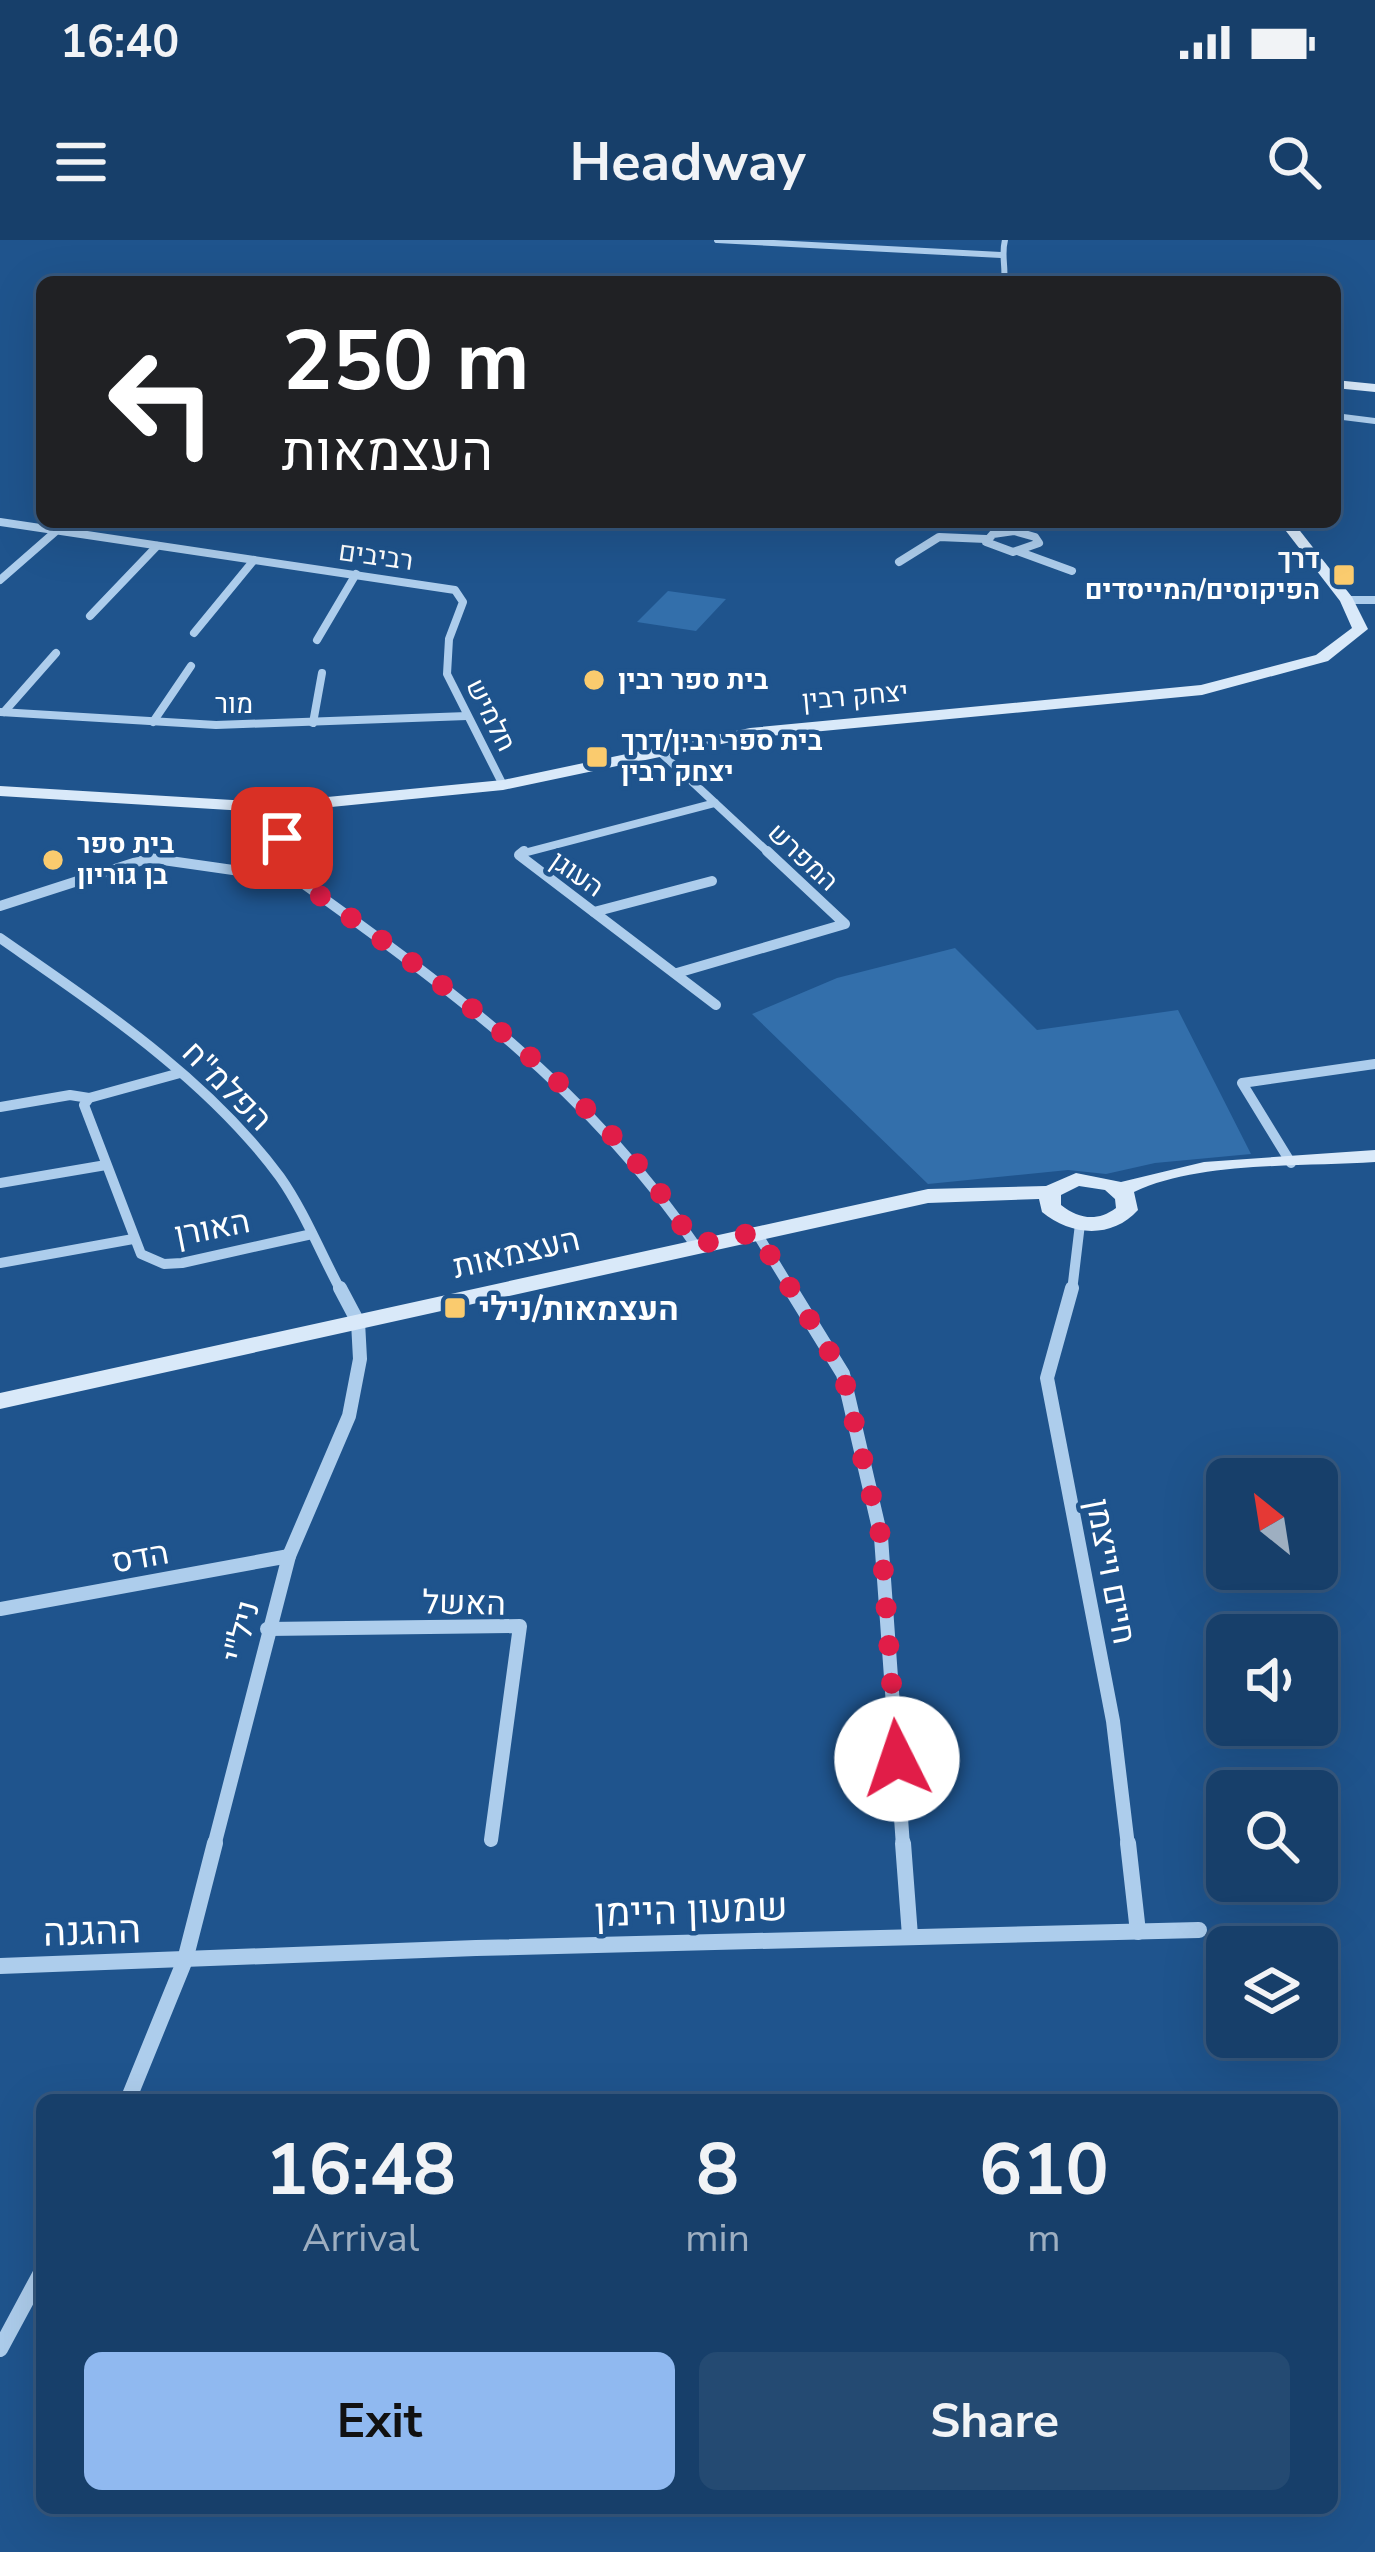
<!DOCTYPE html>
<meta charset="utf-8">
<style>
body{margin:0;font-family:"Nunito Sans",Heebo,sans-serif;background:#244a72;color:#f1f3f6;height:100vh;display:flex;flex-direction:column;font-size:45px;white-space:nowrap}
*{box-sizing:border-box;margin:0}
p{font-size:39px;color:#9eafc1}
.icon{flex:none;width:66px;height:66px;fill:none;stroke:currentColor;stroke-width:2;stroke-linecap:round;stroke-linejoin:round}
.map{position:relative;flex:1;overflow:hidden}
.drawer{position:absolute;left:36px;top:1854px;width:1302px;height:420px;display:flex;flex-direction:column;background:#173f6a;border-radius:18px;box-shadow:0 12px 48px #0002,0 0 0 3px #36587e}
.drawer>*{flex:none}
.hud{position:absolute;left:36px;top:36px;width:1305px;height:252px;border-radius:18px;box-shadow:0 12px 48px #0002,0 0 0 3px #36587e;background:#202124;color:#fff;overflow:hidden}
.needle{width:78px;rotate:330deg}
.tools{position:absolute;left:1206px;top:1218px;display:grid;gap:24px}
.tools a{display:grid;place-items:center;width:132px;height:132px;border-radius:18px;background:#173f6a;box-shadow:0 12px 48px #0002,0 0 0 3px #36587e;font-size:60px}
.pin{position:absolute;display:grid;place-items:center;width:102px;height:102px;color:#fff;margin:-51px;border-radius:24px;box-shadow:0 6px 18px #0006}
.me{position:absolute;width:132px;margin:-66px;rotate:356deg;stroke-linejoin:round;filter:drop-shadow(0 0 9px #0008)}
.turn{display:flex;align-items:center;gap:42px;height:252px;padding:0 48px;font-size:54px}
.turn .icon{width:156px;height:156px;stroke-width:2.5}
.turn b{display:block;font-size:84px;line-height:102px}
.eta{display:flex;justify-content:space-evenly;align-items:center;height:204px;text-align:center}
.eta b{font-size:72px;font-weight:700;line-height:84px}
.action{display:flex;gap:24px;margin-top:auto;padding:24px 48px}
.action a{flex:1;height:138px;border-radius:18px;background:#90b9f0;color:#111;font-size:48px;font-weight:700;line-height:138px;text-align:center}
.action a+a{background:#244a72;color:#f1f3f6}
.status{display:flex;justify-content:space-between;align-items:center;height:84px;padding:0 60px;background:#173f6a;direction:ltr}
.status svg{height:33px;fill:currentColor}
header{display:flex;justify-content:space-between;align-items:center;height:156px;padding:0 48px;background:#173f6a;font-size:54px;font-weight:700}
.map>svg:first-child{display:block}
</style>
<div class="status"><b>16:40</b><svg viewBox="0 0 49 12"><path d="M0 12V9h3v3zM5 12V6h3v6zM10 12V3h3v9zM15 12V0h3v12zM26 1h20v11H26zM47 4h2v5h-2z"/></svg></div>
<header><svg class="icon" aria-label="menu" viewBox="0 0 24 24"><path d="M4 6h16M4 12h16M4 18h16"/></svg>Headway<svg class="icon" aria-label="search" viewBox="0 0 24 24"><circle cx="10" cy="10" r="6"/><path d="M15 15l6 6"/></svg></header>
<div class="map">
<svg width="1375" height="2312" viewBox="0 0 1375 2312">
<rect width="100%" height="100%" fill="#1f548d"/>
<g fill="#336fab">
<path d="M668 351 726 359 696 391 637 382Z"/>
<path d="M955 708 1037 790 1178 770 1251 914 1155 923 1106 934 1068 930 928 944 752 774 837 738Z"/>
</g>
<g fill="none" stroke-linecap="round" stroke-linejoin="round">
<g stroke="#adcdec" stroke-width="6">
<path d="M717 0 1001 15"/>
<path d="M1004 42C1006 26 1001 15 1005 0"/>
<path d="M1335 176 1375 181"/>
</g>
<g stroke="#adcdec" stroke-width="8">
<path d="M0 282 455 350 463 362 449 399 447 434 503 545"/>
<path d="M1014 291 1035 297 1039 303 1013 312 986 302 993 294Z"/>
<path d="M1020 312 1072 331"/>
<path d="M899 322 939 297 986 299"/>
<path d="M0 340 55 292"/>
<path d="M1347 360H1375"/>
<path d="M90 376 157 306"/>
<path d="M194 393 254 320"/>
<path d="M317 400 356 334"/>
<path d="M0 472 216 485 467 476"/>
<path d="M4 472 56 413"/>
<path d="M153 482 191 426"/>
<path d="M313 483 322 433"/>
<path d="M658 510 770 614"/>
<path d="M282 614 286 583"/>
<path d="M520 614 715 563"/>
</g>
<g stroke="#adcdec" stroke-width="10">
<path d="M283 611 287 632C439 741 590 848 695 1005"/>
<path d="M524 611 519 615 716 765"/>
<path d="M0 666 149 618 254 633 287 632"/>
<path d="M594 672 712 641"/>
<path d="M0 698C99 767 207 838 280 937 304 971 321 1014 341 1051"/>
<path d="M677 733 845 684 767 611"/>
<path d="M180 833 89 858 84 865 141 1014 164 1024 182 1023 312 994"/>
<path d="M0 867 70 855 89 858"/>
<path d="M1291 923 1242 843 1375 824"/>
<path d="M0 943 106 925"/>
<path d="M756 992 792 1051"/>
<path d="M0 1023 133 999"/>
<path d="M1072 1051 1080 984"/>
</g>
<g stroke="#adcdec" stroke-width="14">
<path d="M790 1048 843 1134 881 1297 903 1606"/>
<path d="M1072 1048 1047 1138 1113 1481 1128 1606"/>
<path d="M0 1369 289 1316"/>
<path d="M267 1389 520 1386 491 1600"/>
<path d="M214 1606 289 1316 349 1176 360 1119 358 1082 340 1048"/>
</g>
<g stroke="#adcdec" stroke-width="16">
<path d="M903 1603 910 1696"/>
<path d="M1128 1603 1138 1692"/>
<path d="M0 1726 476 1708 1199 1690"/>
<path d="M128 1860 185 1720 215 1603"/>
<path d="M0 2109 42 2031"/>
</g>
<g fill="#d9e9f9" fill-rule="evenodd">
<path d="M1335 140 1375 144V152L1335 148Z"/>
<path d="M1279 282H1293L1352 357 1368 389 1328 421 1202 455 750 498 503 550 321 568 316 579 286 588 252 583 246 571 0 556V546L249 561C272 548 293 547 317 558L503 540 750 488 1201 445 1316 415 1352 388 1340 361ZM291 560 305 565 302 572 285 578 265 575 262 568 277 560Z"/>
<path d="M1375 910V922C1302 927 1199 921 1134 952L1138 970C1112 999 1071 996 1042 972L1039 959 928 963 0 1169V1153L928 949 1046 946 1076 933 1121 942 1204 922ZM1079 946 1105 950 1115 959 1116 968C1097 982 1079 979 1061 965V955Z"/>
</g>
</g>
<g fill="none" stroke-linecap="round" stroke-linejoin="round">
<path stroke="#e11d48" stroke-width="21" stroke-dasharray="0 37.8" d="M282 598 287 632C411 721 542 811 642 929 662 953 678 980 695 1005L756 992 843 1134 881 1297 897 1519"/>
</g>
<g fill="#facb6e" stroke="#1f548d" stroke-width="4.5">
<rect x="1332" y="323" width="24" height="24" rx="6"/>
<circle cx="594" cy="440" r="12"/>
<rect x="585" y="505" width="24" height="24" rx="6"/>
<circle cx="53" cy="620" r="12"/>
<rect x="443" y="1056" width="24" height="24" rx="6"/>
</g>
<g text-anchor="middle" stroke-width="9" stroke-linejoin="round" paint-order="stroke">
<g font-size="27" fill="#fff" stroke="#1f548d">
<text transform="translate(376 316) rotate(8)" y="9">רביבים</text>
<text transform="translate(855 456) rotate(-5)" y="9">יצחק רבין</text>
<text x="234" y="473">מור</text>
<text transform="translate(491 475) rotate(63)" y="9">חלמיש</text>
<text transform="translate(803 617) rotate(43)" y="9">המפרש</text>
<text transform="translate(577 634) rotate(35)" y="9">העוגן</text>
</g>
<g font-size="27" font-weight="bold" fill="#fff" stroke="#1f548d" text-anchor="start">
<text x="1320" y="328" text-anchor="end">דרך<tspan x="1320" dy="31">הפיקוסים/המייסדים</tspan></text>
<text x="618" y="449">בית ספר רבין</text>
<text x="621" y="510">בית ספר רבין/דרך<tspan x="621" dy="31">יצחק רבין</tspan></text>
<text x="77" y="613">בית ספר<tspan x="77" dy="31">בן גוריון</tspan></text>
</g>
<g font-size="33" fill="#fff" stroke="#1f548d">
<text transform="translate(228 845) rotate(45)" y="12">הפלמ"ח</text>
<text transform="translate(212 987) rotate(-11)" y="12">האורן</text>
<text transform="translate(516 1012) rotate(-13)" y="12">העצמאות</text>
<text transform="translate(140 1316) rotate(-10)" y="12">הדס</text>
<text transform="translate(1112 1331) rotate(79)" y="12">חיים וייצמן</text>
<text transform="translate(464 1362) rotate(1)" y="12">האשל</text>
<text transform="translate(240 1391) rotate(-75)" y="12">ניל"י</text>
</g>
<g font-size="33" font-weight="bold" fill="#fff" stroke="#1f548d" text-anchor="start">
<text x="479" y="1080">העצמאות/נילי</text>
</g>
<g font-size="39" fill="#fff" stroke="#1f548d">
<text transform="translate(691 1669) rotate(-2)" y="14">שמעון היימן</text>
<text transform="translate(92 1690) rotate(-2)" y="14">ההגנה</text>
</g>
</g>
</svg>
<div class="tools">
<a><svg class="needle" viewBox="-14 -14 28 28"><path d="M0-13l5 13h-10z" fill="#e53935"/><path d="M0 13l5-13h-10z" fill="#9eafc1"/></svg></a>
<a><svg class="icon" aria-label="sound" viewBox="0 0 24 24"><path d="M4 9h4l5-4v14l-5-4H4zM17 9q2 3 0 6"/></svg></a>
<a><svg class="icon" aria-label="search" viewBox="0 0 24 24"><circle cx="10" cy="10" r="6"/><path d="M15 15l6 6"/></svg></a>
<a><svg class="icon" aria-label="layers" viewBox="0 0 24 24"><path d="M12 4l9 5-9 5-9-5zM3 14l9 5 9-5"/></svg></a>
</div>
<div class="pin" style="left:282px;top:598px;background:#d93025"><svg class="icon" aria-label="arrive" viewBox="0 0 24 24"><path d="M6 21V4h12l-3 4 3 4H6"/></svg></div>
<svg class="me" style="left:897px;top:1519px" viewBox="-20 -20 40 40"><circle r="19" fill="#fff"/><path d="M0-13L10 11 0 6-10 11z" fill="#e11d48"/></svg>
<div class="hud">
<div class="turn"><svg class="icon" aria-label="left" viewBox="0 0 24 24"><path d="M17 20v-9H6M10 6l-5 5 5 5"/></svg><div><b>250 m</b>העצמאות</div></div>
</div>
<section class="drawer">
<div class="eta">
<div><b>16:48</b><p>Arrival</p></div>
<div><b>8</b><p>min</p></div>
<div><b>610</b><p>m</p></div>
</div>
<div class="action"><a>Exit</a><a>Share</a></div>
</section>
</div>
